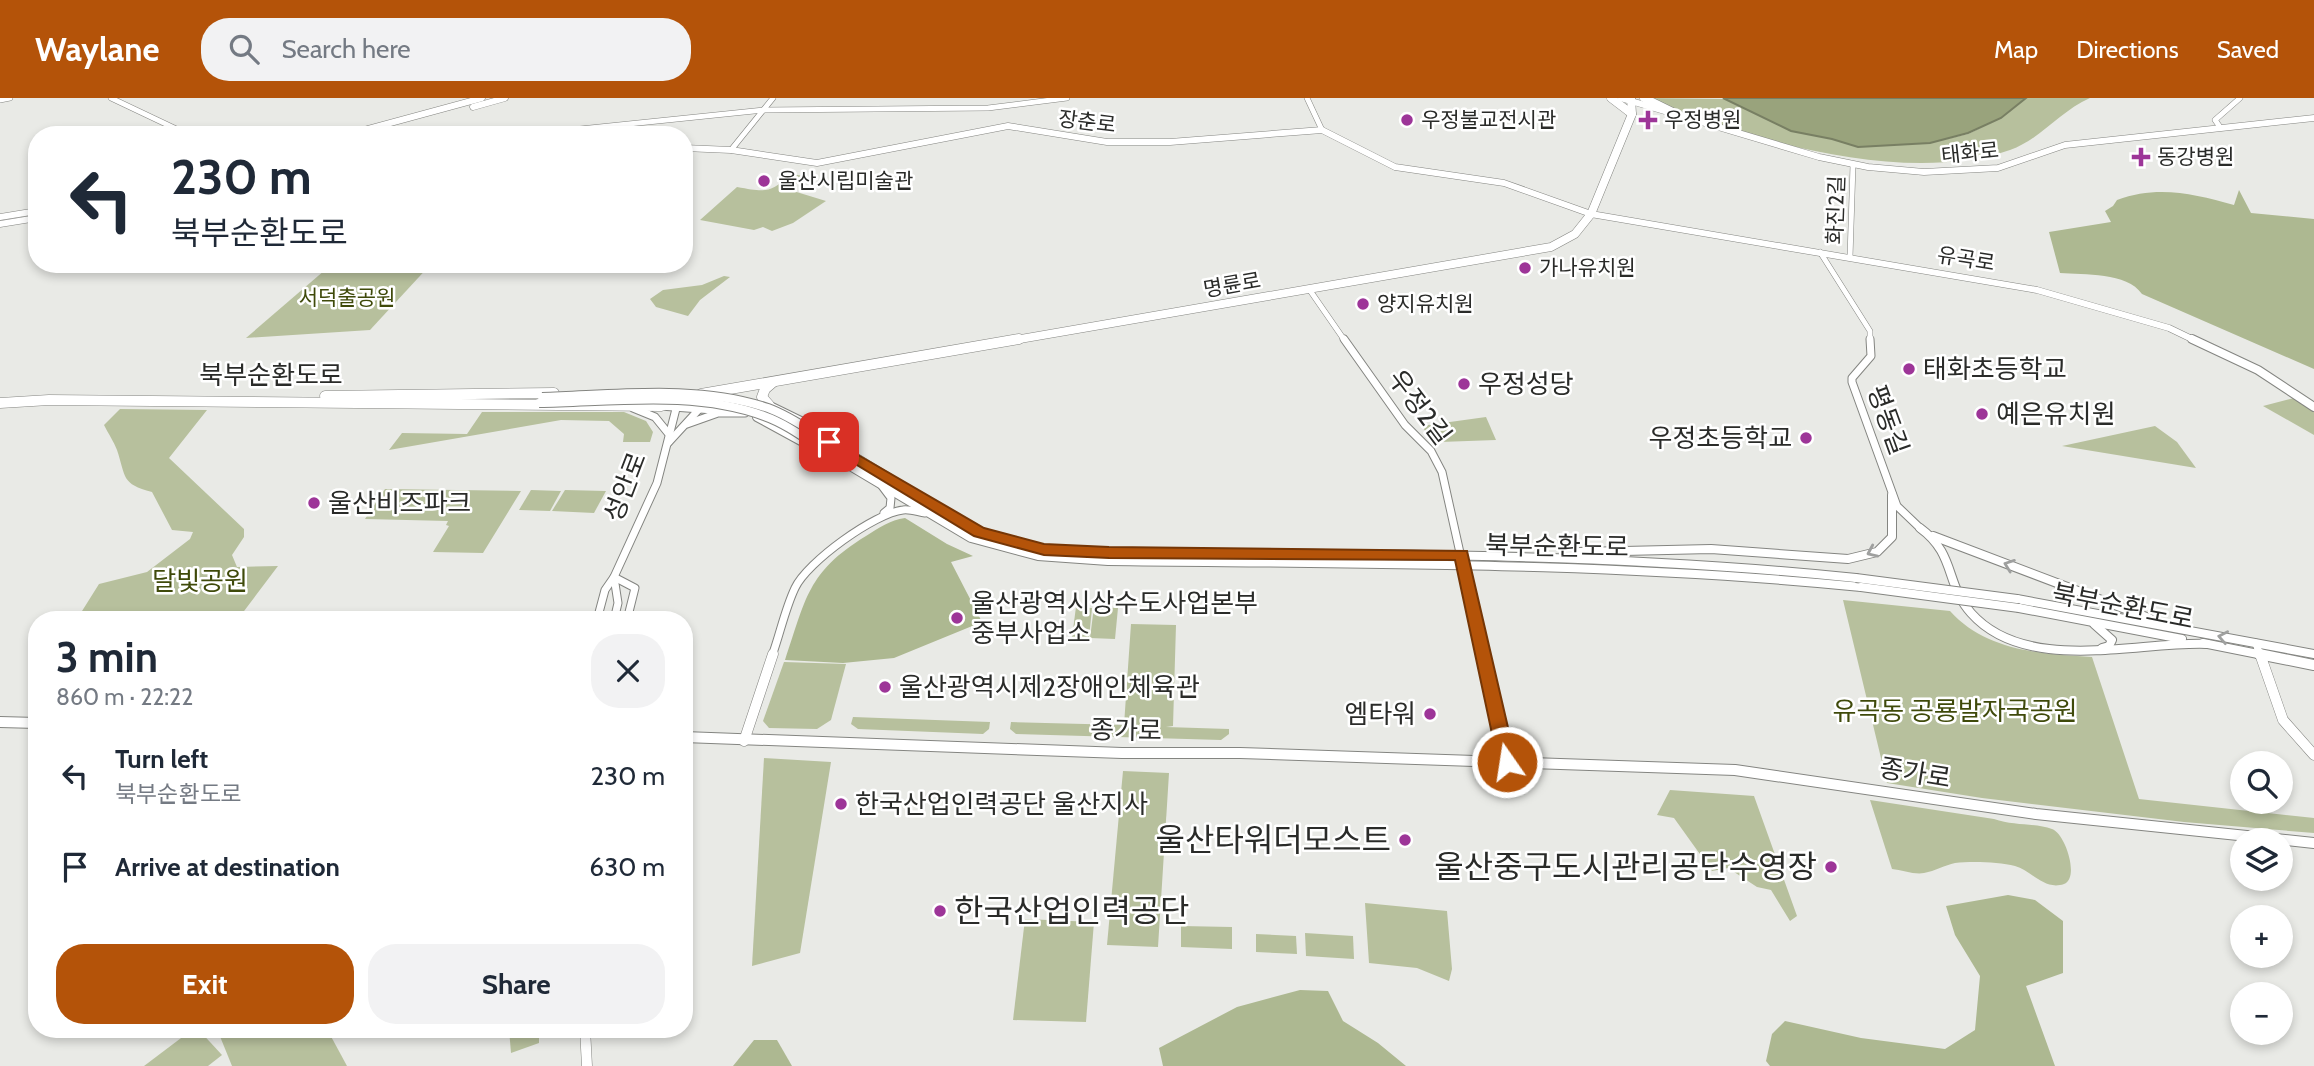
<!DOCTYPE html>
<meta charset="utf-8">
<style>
body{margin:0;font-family:Cabin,"Noto Sans KR",sans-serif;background:#f2f2f3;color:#1f2937;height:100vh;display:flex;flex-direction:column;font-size:26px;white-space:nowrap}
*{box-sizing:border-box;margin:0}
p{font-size:23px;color:#747a83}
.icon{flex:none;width:38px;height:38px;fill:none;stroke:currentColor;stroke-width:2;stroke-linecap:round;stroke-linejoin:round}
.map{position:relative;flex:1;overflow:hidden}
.panel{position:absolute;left:28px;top:513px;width:665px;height:427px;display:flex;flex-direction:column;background:#fff;border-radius:28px;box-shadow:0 4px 10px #0003}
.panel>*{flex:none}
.hud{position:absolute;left:28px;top:28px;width:665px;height:147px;border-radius:28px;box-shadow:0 4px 10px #0003;background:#fff;color:#1f2937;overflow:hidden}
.buttons{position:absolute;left:2230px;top:653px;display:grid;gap:14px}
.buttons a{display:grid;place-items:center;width:63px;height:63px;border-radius:50%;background:#fff;box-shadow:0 4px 10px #0003;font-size:35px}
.pin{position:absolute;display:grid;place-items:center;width:60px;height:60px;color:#fff;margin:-30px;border-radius:14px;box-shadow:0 4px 10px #0006}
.me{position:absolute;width:77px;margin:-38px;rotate:347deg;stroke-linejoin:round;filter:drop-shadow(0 0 5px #0008)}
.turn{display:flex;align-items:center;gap:24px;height:147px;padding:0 28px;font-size:32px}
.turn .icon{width:91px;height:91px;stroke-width:2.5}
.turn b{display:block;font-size:49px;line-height:60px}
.round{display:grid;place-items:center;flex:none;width:74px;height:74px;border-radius:28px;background:#f2f2f3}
.headline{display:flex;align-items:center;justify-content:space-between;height:119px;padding:0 28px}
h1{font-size:42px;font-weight:700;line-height:52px}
.primary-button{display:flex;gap:14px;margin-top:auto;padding:14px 28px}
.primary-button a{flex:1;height:80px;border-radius:28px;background:#b45309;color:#fff;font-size:28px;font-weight:700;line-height:80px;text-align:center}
.primary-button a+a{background:#f2f2f3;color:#1f2937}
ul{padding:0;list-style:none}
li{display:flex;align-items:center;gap:21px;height:91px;padding:0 28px}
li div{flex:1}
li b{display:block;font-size:26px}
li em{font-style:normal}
header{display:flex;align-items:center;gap:42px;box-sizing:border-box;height:98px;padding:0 35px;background:#b45309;color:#fff}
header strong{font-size:33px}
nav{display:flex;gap:38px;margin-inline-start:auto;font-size:24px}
.search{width:490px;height:63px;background:#f2f2f3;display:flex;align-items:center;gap:18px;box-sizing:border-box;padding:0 24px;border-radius:28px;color:#747a83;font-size:26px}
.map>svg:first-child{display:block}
</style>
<header>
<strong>Waylane</strong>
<div class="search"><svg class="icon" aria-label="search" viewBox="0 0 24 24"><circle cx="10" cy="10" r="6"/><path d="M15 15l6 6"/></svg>Search here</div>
<nav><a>Map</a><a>Directions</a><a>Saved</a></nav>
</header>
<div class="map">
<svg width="2314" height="968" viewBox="0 0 2314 968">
<rect width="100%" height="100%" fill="#e9eae6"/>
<g fill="#b7c09d">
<path d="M1647 0 1729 1 1791 33 1832 41 1858 49 1930 45 1968 36 2001 20 2026 0H2090C2060 13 2041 41 2010 52 1904 88 1747 42 1647 0Z"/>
<path d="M791 76 804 78 790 92 826 103 793 125 772 133 763 129 754 132 700 122 737 89C766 94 769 96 791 76Z"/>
<path d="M332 166H431L370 232 246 240Z"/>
<path d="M724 178 730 179 700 202 688 218 656 209 650 201 663 192 702 187Z"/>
<path d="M2294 300 2314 314V337L2263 308Z"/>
<path d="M120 311 207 312 169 360 244 431V439L232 457 237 469 278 468 238 521H77L99 486 147 474 190 441 193 434 172 432 152 394C121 386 126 379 117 352 114 344 108 335 104 327Z"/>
<path d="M482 314H624L646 323 653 334 650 344H623L624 336 609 323 561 322 389 352 402 335 467 336Z"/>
<path d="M1486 319 1496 342 1440 344 1433 341 1421 328Z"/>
<path d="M2155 328 2177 344 2196 370 2062 348Z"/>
<path d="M385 391 521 393 483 455 433 454 449 428 446 427 448 423 365 421Z"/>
<path d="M531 392 561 393 550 413 519 412Z"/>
<path d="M565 392 606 393 594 415 552 413Z"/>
<path d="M1843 502 1950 513C1986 553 2041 556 2092 559L2139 701 2314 720V735L2184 724 1982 700 1887 685Z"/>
<path d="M1076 509 1092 510 1089 540 1072 539Z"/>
<path d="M1094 509 1118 510 1115 541 1090 540Z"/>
<path d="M1131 526 1176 527 1173 628 1166 629 1229 631V636L1221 642 1016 636 1010 631 1011 624 1124 627Z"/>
<path d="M784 564 846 566 831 622 817 631 769 630 763 623Z"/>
<path d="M853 619 990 624 989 631 983 636 858 631 851 626Z"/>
<path d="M764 660 831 664 800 855 752 868Z"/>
<path d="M1123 673 1169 675 1158 849 1107 847Z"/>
<path d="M1670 692 1754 698 1797 818 1790 823 1771 792 1757 789 1728 770 1712 773 1674 720 1657 717Z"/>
<path d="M1870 702 1994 721C2014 728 2036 725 2052 731 2065 735 2080 780 2064 786 2044 793 2031 772 2015 768 1999 764 1972 763 1955 765 1945 767 1935 773 1924 775 1915 777 1902 772 1892 771Z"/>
<path d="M1365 805 1447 813 1452 871 1449 883 1417 870 1369 865Z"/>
<path d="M1025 821 1094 824 1086 924 1013 922Z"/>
<path d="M1181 828 1232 829V851L1181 849Z"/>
<path d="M1305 835 1353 838 1354 861 1306 858Z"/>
<path d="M1256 836 1296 838 1297 856 1256 854Z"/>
<path d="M193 931H198L222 957 208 968H144Z"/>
<path d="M217 931H327L347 968H232Z"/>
<path d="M509 931H539V945L511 955Z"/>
</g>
<g fill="#adb891">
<path d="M2239 92 2251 115 2314 121V271L2142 196C2127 174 2084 177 2060 175L2049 134 2111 124 2105 113 2113 108 2117 102C2158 87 2194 96 2234 107Z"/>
<path d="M905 420 947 446 973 458 951 464 982 524 894 560 843 565 785 562C806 501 807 474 866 438 879 430 890 422 905 420Z"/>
<path d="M2008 797 2035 802 2063 823V875L2026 888 2055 968H1770L1766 963 1772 936 1785 923 1861 940 1945 951 1975 932 1980 878 1955 837 1946 808Z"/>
<path d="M1300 892 1328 893 1343 923 1378 945 1406 968H1163L1159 950 1237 909Z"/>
<path d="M754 942H777L792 968H733Z"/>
</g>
<path fill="#99a37c" stroke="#787f63" stroke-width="2" d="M1723 0H2026L2001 20 1968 35 1930 45 1858 49 1832 41 1791 33Z"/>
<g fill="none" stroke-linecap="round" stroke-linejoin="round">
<g stroke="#848581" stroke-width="6">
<g id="tertiary-far2">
<path d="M111 0 189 37"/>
<path d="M1307 0 1322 32"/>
<path d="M0 2 10 0"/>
<path d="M2220 29 2215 22 2240 0"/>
<path d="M522 37 764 12 988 10 1067 0"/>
<path d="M731 52 773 0"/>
<path d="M1820 154 1870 233V243"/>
<path d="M1850 159 1853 67"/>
<path d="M1309 191 1345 243"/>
</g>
</g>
<g stroke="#848581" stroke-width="9">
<g id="tertiary-far1">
<path d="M1344 241 1405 327 1431 353 1442 374 1483 558"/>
<path d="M1870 241 1871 258 1852 280V284L1897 408 1920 430"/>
<path d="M633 310 655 319 668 335"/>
<path d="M687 326 718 315H745"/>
<path d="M668 345 702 308"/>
<path d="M882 388 891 400 890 410 884 415"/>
<path d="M597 522 605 492 614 479 635 490 627 522"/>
<path d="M614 522 618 505 614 479 657 385 678 303"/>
<path d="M2256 545 2260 558"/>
<path d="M772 558C780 536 785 511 795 490 807 464 875 415 903 412 910 411 918 414 925 415"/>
</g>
</g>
<g stroke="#848581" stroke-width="11">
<g id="tertiary">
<path d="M1483 556 1507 664"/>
<path d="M2260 556 2283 622 2314 657"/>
<path d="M744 643 773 556"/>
<path d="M585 931 587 968"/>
</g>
</g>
<g stroke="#848581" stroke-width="7">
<g id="secondary-far2">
<path d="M1621 0 1819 59 1868 69 1924 74 1998 70 2065 47 2314 20"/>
<path d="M473 9 505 0"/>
<path d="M346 37 482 0"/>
<path d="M684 50 731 52 817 65 1008 28 1107 44H1170L1322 32 1395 69 1504 85 1591 116 2037 192 2169 230 2196 243"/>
<path d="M0 119 37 113"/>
<path d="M0 126 37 120"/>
</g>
</g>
<g stroke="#848581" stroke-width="10">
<g id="secondary-far1">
<path d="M2192 241 2258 272 2314 309"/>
<path d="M766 306 807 326"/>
<path d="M667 308 733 313"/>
<path d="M757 319 812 349"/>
<path d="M820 350 971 440 1038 458 1108 463C1360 466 1610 464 1861 489"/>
<path d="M891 382C926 403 961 430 1001 442 1036 453 1073 453 1109 455 1359 456 1607 454 1856 480"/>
<path d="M1920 430C1956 456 1945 486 1971 515 2026 577 2137 543 2207 546"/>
<path d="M1933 438 2149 520"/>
<path d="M1580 454 1711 451 1848 461 1877 454 1892 439V397"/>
<path d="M2017 501 2314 556"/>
<path d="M2019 510 2182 541"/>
<path d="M2094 526 2112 542 2109 548 2102 550"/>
<path d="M2203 545 2268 558"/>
</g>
</g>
<g stroke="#848581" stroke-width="12">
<g id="secondary">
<path d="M2259 556 2314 567"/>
<path d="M0 624 37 625"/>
<path d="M684 639 1122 655H1240L1735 672 2036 716 2314 745"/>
</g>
</g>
<g stroke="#848581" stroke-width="9">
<g id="primary-far1">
<path d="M1611 0 1632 16"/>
<path d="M1644 0 1683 19"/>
<path d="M1009 243 1551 149 1575 136 1591 116 1632 16 1631 0"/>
</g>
</g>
<g stroke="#848581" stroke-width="11">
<g id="primary">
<path d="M701 296 1019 241"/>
<path d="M325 298 554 295"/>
<path d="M0 305 49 302 661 308 685 301"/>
<path d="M769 307 762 299 765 291 772 285"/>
<path d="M829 344 891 382"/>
</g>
</g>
<use href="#tertiary-far2" stroke="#fff" stroke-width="5"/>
<use href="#tertiary-far1" stroke="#fff" stroke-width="7"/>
<use href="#tertiary" stroke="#fff" stroke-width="10"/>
<use href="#secondary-far2" stroke="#fff" stroke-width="6"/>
<use href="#secondary-far1" stroke="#fff" stroke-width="8"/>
<use href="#secondary" stroke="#fff" stroke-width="10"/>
<use href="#primary-far1" stroke="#fff" stroke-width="8"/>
<use href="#primary" stroke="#fff" stroke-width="10"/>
<g stroke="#848581" stroke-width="10" stroke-linecap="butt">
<g id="secondary-bridge">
<path d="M542 299C615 297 697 286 768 310 790 318 809 332 829 344"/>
<path d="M539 305C612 304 694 292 764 318 784 325 802 338 820 350"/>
<path d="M1856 480 2017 501"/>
<path d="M1861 489 2019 510"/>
</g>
</g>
<use href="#secondary-bridge" stroke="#fff" stroke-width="8"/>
</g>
<defs><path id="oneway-chevron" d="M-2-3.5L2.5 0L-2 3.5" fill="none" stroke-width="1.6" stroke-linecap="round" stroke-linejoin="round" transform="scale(1.75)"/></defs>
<g stroke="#9fa09f">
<use href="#oneway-chevron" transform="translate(1872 454) rotate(156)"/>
<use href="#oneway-chevron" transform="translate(2009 467) rotate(-160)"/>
<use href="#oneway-chevron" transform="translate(2223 539) rotate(-169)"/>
</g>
<path fill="#b45309" stroke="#753606" stroke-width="2" d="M829 340 984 430 1044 446 1109 449 1467 453 1516 664 1514 669 1507 671 1501 669 1498 664 1455 462 1109 460 1044 457 974 438 824 347 822 344Z"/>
<g fill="#9d3598" stroke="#fff" stroke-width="2.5">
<circle cx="1407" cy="22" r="7"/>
<path d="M1644.5 11.5h7v7h7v7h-7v7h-7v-7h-7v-7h7z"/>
<path d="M2137.5 48.5h7v7h7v7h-7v7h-7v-7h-7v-7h7z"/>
<circle cx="764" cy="83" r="7"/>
<circle cx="1525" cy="170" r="7"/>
<circle cx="1363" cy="206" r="7"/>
<circle cx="1909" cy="271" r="7"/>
<circle cx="1464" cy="286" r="7"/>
<circle cx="1982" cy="316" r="7"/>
<circle cx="1806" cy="340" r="7"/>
<circle cx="314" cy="405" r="7"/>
<circle cx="957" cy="520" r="7"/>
<circle cx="885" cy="589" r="7"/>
<circle cx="1430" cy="616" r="7"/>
<circle cx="841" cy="706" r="7"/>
<circle cx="1405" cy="742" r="7"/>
<circle cx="1831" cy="769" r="7"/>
<circle cx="940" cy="813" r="7"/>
</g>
<g text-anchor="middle" stroke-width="5" stroke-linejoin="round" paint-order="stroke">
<g font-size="21" fill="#2a2b29" stroke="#fff" text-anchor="start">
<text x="1421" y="29">우정불교전시관</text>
<text x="1664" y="29">우정병원</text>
<text x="2157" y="66">동강병원</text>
<text x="778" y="90">울산시립미술관</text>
<text x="1539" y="177">가나유치원</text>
<text x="1377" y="213">양지유치원</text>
</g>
<g font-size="21" fill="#2a2b29" stroke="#fff">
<text transform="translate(1087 24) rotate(7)" y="7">장춘로</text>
<text transform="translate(1970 55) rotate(-6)" y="7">태화로</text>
<text transform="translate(1836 112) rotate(-88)" y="7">화진2길</text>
<text transform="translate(1966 161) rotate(9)" y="7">유곡로</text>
<text transform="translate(1232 187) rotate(-10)" y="7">명륜로</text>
</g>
<g font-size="21" fill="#3f4a0a" stroke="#fff">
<text x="347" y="207">서덕출공원</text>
</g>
<g font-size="26" fill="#2a2b29" stroke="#fff" text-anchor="start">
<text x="1923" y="280">태화초등학교</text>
<text x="1478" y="295">우정성당</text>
<text x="1996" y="325">예은유치원</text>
<text x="1792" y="349" text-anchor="end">우정초등학교</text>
<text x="328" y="414">울산비즈파크</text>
<text x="971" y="514">울산광역시상수도사업본부<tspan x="971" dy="30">중부사업소</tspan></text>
<text x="899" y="598">울산광역시제2장애인체육관</text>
<text x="1416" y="625" text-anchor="end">엠타워</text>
<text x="855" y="715">한국산업인력공단 울산지사</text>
</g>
<g font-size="26" fill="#2a2b29" stroke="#fff">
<text x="271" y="286">북부순환도로</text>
<text transform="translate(1420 309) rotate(53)" y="9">우정2길</text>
<text transform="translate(1888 322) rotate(70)" y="9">평동길</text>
<text transform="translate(625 389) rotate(-69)" y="9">성안로</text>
<text transform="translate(1557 448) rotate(1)" y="9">북부순환도로</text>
<text transform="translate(2123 508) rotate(11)" y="9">북부순환도로</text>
<text transform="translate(1126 632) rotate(1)" y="9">종가로</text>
<text transform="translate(1915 675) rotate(9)" y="9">종가로</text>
</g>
<g font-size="26" fill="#3f4a0a" stroke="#fff">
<text x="200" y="492">달빛공원</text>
<text x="1955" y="622">유곡동 공룡발자국공원</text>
</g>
<g font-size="32" fill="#2a2b29" stroke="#fff" text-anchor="end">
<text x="1391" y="753">울산타워더모스트</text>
<text x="1817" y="780">울산중구도시관리공단수영장</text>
<text x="954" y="824" text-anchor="start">한국산업인력공단</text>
</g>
</g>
</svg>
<div class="buttons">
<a><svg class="icon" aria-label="search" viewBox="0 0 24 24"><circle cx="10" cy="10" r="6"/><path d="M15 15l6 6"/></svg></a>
<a><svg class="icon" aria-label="layers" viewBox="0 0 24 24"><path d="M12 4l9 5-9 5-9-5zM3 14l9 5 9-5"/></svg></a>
<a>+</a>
<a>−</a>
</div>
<div class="pin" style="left:829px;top:344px;background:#d93025"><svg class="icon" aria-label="arrive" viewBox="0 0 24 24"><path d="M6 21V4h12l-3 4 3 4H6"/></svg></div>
<svg class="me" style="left:1507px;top:664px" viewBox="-20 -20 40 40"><circle r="17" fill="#b45309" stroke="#fff" stroke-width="3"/><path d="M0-11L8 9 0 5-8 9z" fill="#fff"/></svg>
<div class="hud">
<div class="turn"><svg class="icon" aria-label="left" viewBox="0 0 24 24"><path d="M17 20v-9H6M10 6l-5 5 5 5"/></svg><div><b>230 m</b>북부순환도로</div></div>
</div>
<section class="panel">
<div class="headline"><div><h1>3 min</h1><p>860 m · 22:22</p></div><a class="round"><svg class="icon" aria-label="close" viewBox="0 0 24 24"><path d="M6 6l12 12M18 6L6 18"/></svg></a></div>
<ul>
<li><svg class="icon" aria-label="left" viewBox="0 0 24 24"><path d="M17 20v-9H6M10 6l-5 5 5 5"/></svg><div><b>Turn left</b><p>북부순환도로</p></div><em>230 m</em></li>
<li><svg class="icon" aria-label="arrive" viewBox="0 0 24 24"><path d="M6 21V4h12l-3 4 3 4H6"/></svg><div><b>Arrive at destination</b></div><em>630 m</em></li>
</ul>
<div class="primary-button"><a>Exit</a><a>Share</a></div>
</section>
</div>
